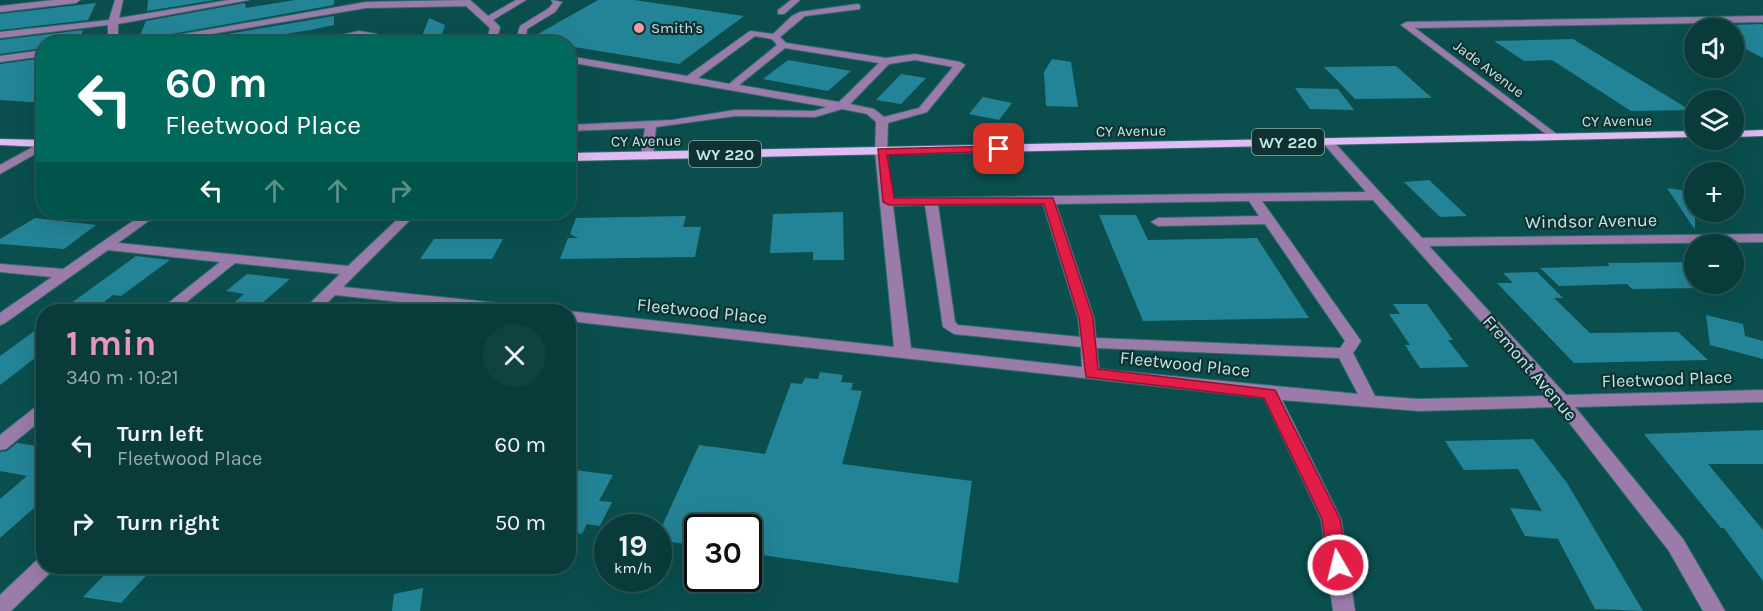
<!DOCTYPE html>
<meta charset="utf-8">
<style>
body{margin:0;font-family:Karla,sans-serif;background:#114242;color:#f1f3f6;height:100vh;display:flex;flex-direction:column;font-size:22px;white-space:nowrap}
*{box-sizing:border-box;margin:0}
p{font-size:20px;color:#98adaf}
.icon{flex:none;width:33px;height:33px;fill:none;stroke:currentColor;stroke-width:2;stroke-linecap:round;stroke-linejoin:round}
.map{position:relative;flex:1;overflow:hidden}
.panel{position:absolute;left:36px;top:304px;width:540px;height:270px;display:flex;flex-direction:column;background:#083b3a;border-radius:24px;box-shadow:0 6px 24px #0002,0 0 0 2px #295554}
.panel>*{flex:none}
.top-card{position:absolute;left:36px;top:36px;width:540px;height:183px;border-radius:24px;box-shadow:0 6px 24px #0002,0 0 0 2px #295554;background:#00695c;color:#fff;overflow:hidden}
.tools{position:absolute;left:1684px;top:18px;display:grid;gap:12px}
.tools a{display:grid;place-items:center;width:60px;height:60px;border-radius:50%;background:#083b3a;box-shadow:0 6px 24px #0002,0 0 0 2px #295554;font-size:30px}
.speed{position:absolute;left:594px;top:514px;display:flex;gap:12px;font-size:30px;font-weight:700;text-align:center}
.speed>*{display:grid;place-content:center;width:78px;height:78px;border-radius:50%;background:#083b3a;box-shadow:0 6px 24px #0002,0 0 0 2px #295554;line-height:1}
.speed small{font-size:15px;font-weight:400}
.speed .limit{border:3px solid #111;border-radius:9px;background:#fff;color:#111}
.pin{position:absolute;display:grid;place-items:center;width:51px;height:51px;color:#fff;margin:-26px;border-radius:12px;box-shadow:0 3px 9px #0006}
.me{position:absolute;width:66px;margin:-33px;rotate:352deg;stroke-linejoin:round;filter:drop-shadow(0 0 4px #0008)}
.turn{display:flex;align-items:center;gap:21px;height:126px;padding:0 30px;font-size:27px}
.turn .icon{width:78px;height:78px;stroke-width:2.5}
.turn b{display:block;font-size:42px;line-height:51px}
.lanes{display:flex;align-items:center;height:57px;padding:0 30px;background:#0003;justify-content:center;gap:30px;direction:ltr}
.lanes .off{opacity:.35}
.round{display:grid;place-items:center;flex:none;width:63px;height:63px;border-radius:32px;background:#114242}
.headline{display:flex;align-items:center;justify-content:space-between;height:102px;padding:0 30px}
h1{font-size:36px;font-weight:700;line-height:45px;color:#e797bd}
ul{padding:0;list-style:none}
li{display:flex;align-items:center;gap:18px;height:78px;padding:0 30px}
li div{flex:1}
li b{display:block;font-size:22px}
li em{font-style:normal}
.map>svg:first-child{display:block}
</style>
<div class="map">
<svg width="1763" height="611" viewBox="0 0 1763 611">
<rect width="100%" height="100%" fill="#0a4f4e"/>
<g fill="#248497">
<path d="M148 0H215L147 11Z"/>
<path d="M295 0H334V5L138 40 146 21 245 3 246 8Z"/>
<path d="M598 0H634L744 16 679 64 568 46V44L529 39Z"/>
<path d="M96 3 88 20 0 30V14Z"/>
<path d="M334 16V25L310 30 224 44H168Z"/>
<path d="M429 18 445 25 439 44H419Z"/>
<path d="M1761 24 1763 25V58L1734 43V25Z"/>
<path d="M83 30 77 44H44V48L0 54V40Z"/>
<path d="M1573 39 1690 110 1631 111 1552 60 1524 61 1494 41Z"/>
<path d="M44 58V103L0 100V64Z"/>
<path d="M1052 59 1071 62 1078 107 1046 106 1044 72Z"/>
<path d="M788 60 851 71 828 91 763 79Z"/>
<path d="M1396 66 1432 98 1355 99 1324 67Z"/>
<path d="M901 74 926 78 901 104 876 100Z"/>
<path d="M1295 88 1338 89 1354 110 1310 109Z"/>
<path d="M983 97 1012 103 999 120 969 114Z"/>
<path d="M1429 180 1467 216 1440 217 1404 182Z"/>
<path d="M1667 188 1695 192V230Z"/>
<path d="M843 212 844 260H813V252L770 253 773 214Z"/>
<path d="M1099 215H1136L1148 240 1257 238 1309 318 1143 321Z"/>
<path d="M686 216 683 227H701L695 257 560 259 568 238H578L570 234 576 218Z"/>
<path d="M35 218 96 225 64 249 0 244V239Z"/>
<path d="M434 239H503L492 259H420Z"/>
<path d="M136 256 170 260 121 296 113 295 91 312H59Z"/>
<path d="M1695 262V280H1689L1700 288 1632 289 1627 284 1559 286 1540 268 1610 266 1607 263Z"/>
<path d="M1537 272 1563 298H1554L1590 333 1678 332 1708 360 1574 363 1497 283H1513L1503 273Z"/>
<path d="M247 274 290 279 252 312H223L244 294 226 291Z"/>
<path d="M1393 304H1427L1453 340H1448L1469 367 1420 368 1405 345H1410L1389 314H1400Z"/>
<path d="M1706 315 1743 324 1745 336 1763 341V359L1710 345Z"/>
<path d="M44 324V359L35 358 0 385V356Z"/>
<path d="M820 372 843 375 841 382 853 383 851 390 862 391 842 464 972 481 958 583 748 553V528H698V546L658 540V535L699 445 765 454 791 383 802 384 805 378 818 379Z"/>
<path d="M1763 430V464H1708L1763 530V581L1724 528H1721L1644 434Z"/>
<path d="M1533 439 1567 483 1643 611 1595 609 1558 539 1525 536 1510 508 1542 511 1518 469 1464 470 1445 441Z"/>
<path d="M17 443 44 447V499L0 538V499L27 476 0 471V452L7 451Z"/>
<path d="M568 469 613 475 599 501 612 502 600 526 587 524 582 534 568 532Z"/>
<path d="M112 567H154L121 603 83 597Z"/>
<path d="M423 588 420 611H392L394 594Z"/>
</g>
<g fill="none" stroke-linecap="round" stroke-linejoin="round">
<g stroke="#2e6d6c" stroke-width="2">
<g id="minor">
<path d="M54 0H80L76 3 0 12V6Z"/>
<path d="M115 0H123L119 18 229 0H249L118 24V44H108V25L0 38V32L109 20Z"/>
<path d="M470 0 488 16 516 0H526L493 20 500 27 496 44H486L490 28 466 6 366 8 151 44H127L366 2Z"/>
<path d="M551 0 562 2 555 12 527 29 525 44H515L520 26 549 8 553 3Z"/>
<path d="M791 0H800L784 14H778V10Z"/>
<path d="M857 4 860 5V9L805 16 780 37 786 43 886 58 915 54 960 62 965 65 927 112 888 123 887 152 892 198 1366 192 1323 143V139H1331L1422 238 1763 234V242L1429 246 1566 395 1763 390V402L1575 407 1683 539 1725 611H1703L1669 551 1557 407 1419 411 1282 400 1341 519 1355 611H1333L1321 519 1264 398 568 321V312H565L568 311 894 347 875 152 876 122 867 114 842 109 815 117 735 116 656 127 653 156 647 160 641 156 645 128 568 131V125L672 120 735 110 814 111 827 107 568 62V56L687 76 750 31 773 34 792 16 800 12ZM755 36 772 39 777 45 729 84 698 78ZM785 48 879 63 839 102 739 85ZM915 60 953 67 919 108 884 117 874 109 850 104 889 64ZM1373 200 1547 396 1419 399 1375 396 1353 353 1361 341 1262 201ZM1249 201 1259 216 1158 218 1151 222 1158 226 1265 224 1345 341 1340 348 1096 338 1094 318 1056 204ZM1043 204 1078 318 1080 337 958 325 955 322 938 205ZM925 205 943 327 954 334 1081 347 1082 367 911 348 893 206ZM1097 348 1339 358 1358 394 1099 369Z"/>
<path d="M1763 16V22L1415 28 1558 135V139L1554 140 1401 25 1406 22Z"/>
<path d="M359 31 377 34 384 44H375L371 38C348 35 324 44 301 44Z"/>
<path d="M44 50V56L0 62V56Z"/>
<path d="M44 141V149L0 174V165Z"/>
<path d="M146 212H161L118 243 348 266 405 212H418L343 287 536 307 544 312H494L335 295 318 312H301L340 274 235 263 174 312H157L220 262 108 250 5 323 0 325V313L52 277 0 272V264L63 269Z"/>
<path d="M44 403V418L6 449 0 450V435L38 405Z"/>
<path d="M44 558V567H54L51 572 11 611H0V595L37 560Z"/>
</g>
</g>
<g stroke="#2e6d6c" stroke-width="2">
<g id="major">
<path d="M1763 130V136L1734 137V131Z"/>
<path d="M1695 131V137L568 161V153Z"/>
<path d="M0 139 44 140V147L0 145Z"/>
</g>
</g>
<use href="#minor" fill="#9a7ba9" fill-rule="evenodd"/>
<use href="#major" fill="#e1bbf3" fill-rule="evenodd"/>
</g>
<path fill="#e11d48" stroke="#92132f" stroke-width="1.5" d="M999 146 1004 149 1002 151 887 155 894 198H1053L1093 318 1098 369 1275 390 1340 519 1347 565 1344 570 1338 572 1331 570 1328 565 1322 519 1264 398 1086 377 1079 318 1044 204 889 205 883 202 878 149Z"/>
<circle fill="#f49aa1" stroke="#0f3131" stroke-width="2" cx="639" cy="28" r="6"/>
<g text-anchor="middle" stroke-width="4.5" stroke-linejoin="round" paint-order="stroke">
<g font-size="15" fill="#c0e6e5" stroke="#0f3131" text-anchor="start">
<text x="651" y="33">Smith's</text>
</g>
<g font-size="15" fill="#c0e6e5" stroke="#0f3131">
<text transform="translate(1489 69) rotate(37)" y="5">Jade Avenue</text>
<text transform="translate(1617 121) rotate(-1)" y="5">CY Avenue</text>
<text transform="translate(1131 131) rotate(-1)" y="5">CY Avenue</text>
<text transform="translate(646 141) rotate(-1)" y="5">CY Avenue</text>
</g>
<g fill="#0f3131" stroke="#8bb0af" stroke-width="1.5">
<rect x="1252" y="129" width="72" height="26" rx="4.5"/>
<rect x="689" y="141" width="72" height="26" rx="4.5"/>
</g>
<g font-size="16" font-weight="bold" fill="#c0e6e5">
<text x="1288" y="148">WY 220</text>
<text x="725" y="160">WY 220</text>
</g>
<g font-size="18" fill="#c0e6e5" stroke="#0f3131">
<text transform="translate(1591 221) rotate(-1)" y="6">Windsor Avenue</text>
<text transform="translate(702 311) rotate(6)" y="6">Fleetwood Place</text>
<text transform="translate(1185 364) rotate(6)" y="6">Fleetwood Place</text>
<text transform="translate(1530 368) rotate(49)" y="6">Fremont Avenue</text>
<text transform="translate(1667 379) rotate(-2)" y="6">Fleetwood Place</text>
</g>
</g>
</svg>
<div class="tools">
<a><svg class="icon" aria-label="sound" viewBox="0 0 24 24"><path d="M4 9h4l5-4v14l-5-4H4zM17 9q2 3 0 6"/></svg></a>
<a><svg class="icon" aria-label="layers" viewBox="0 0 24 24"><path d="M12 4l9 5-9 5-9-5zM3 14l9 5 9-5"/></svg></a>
<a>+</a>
<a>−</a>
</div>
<div class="speed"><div>19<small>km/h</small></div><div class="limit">30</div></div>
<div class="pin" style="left:999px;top:149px;background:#d93025"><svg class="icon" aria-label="arrive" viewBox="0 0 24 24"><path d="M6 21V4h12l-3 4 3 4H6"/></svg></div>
<svg class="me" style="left:1338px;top:565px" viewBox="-20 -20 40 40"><circle r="17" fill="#e11d48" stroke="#fff" stroke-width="3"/><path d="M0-11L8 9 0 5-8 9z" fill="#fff"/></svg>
<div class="top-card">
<div class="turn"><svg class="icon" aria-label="left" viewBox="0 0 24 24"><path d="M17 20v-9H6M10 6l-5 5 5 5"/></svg><div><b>60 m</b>Fleetwood Place</div></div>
<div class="lanes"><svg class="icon" aria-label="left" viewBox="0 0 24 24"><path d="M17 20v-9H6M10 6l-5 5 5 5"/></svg><svg class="icon off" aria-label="ahead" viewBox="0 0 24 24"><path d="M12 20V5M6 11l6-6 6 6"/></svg><svg class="icon off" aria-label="ahead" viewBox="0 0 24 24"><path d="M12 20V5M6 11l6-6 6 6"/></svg><svg class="icon off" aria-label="right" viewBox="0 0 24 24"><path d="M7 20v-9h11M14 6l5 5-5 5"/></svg></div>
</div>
<section class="panel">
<div class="headline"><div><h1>1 min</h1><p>340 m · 10:21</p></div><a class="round"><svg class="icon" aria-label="close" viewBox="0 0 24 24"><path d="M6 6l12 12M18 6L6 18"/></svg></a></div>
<ul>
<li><svg class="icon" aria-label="left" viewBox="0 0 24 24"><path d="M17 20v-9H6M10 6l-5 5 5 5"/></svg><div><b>Turn left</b><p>Fleetwood Place</p></div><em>60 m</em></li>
<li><svg class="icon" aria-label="right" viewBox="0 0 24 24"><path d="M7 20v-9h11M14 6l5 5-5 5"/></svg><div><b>Turn right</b></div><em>50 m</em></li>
</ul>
</section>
</div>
